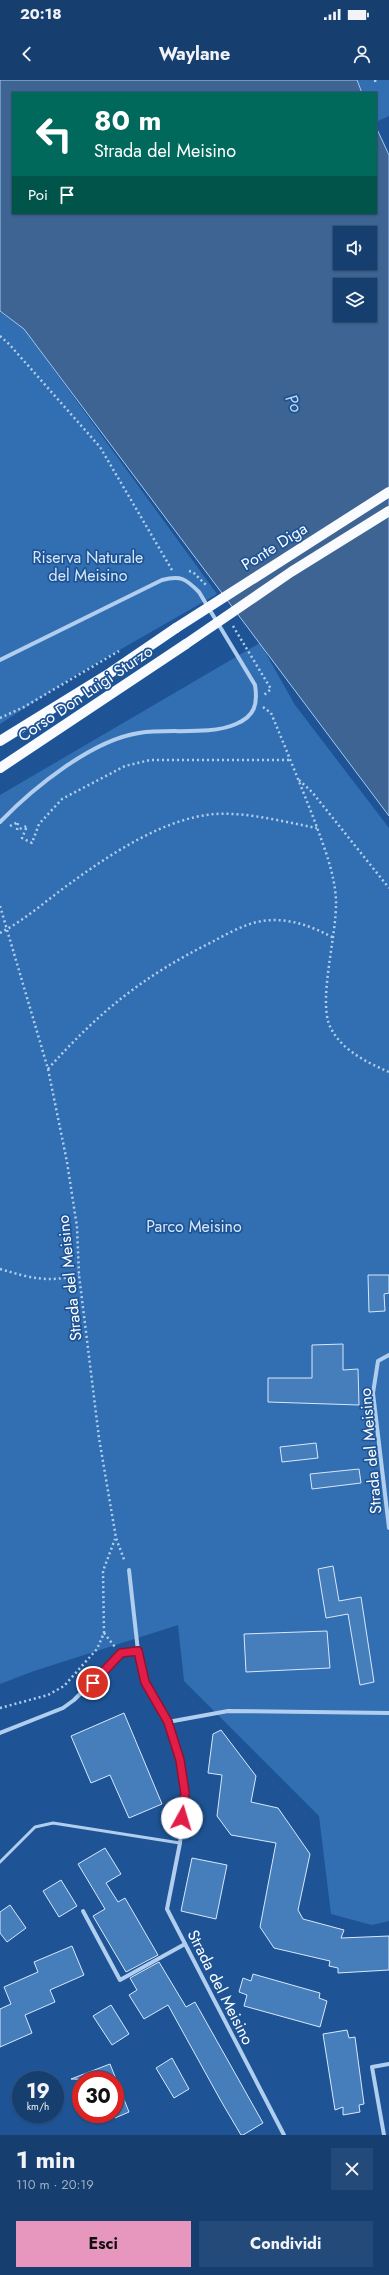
<!DOCTYPE html>
<html lang="it">
<meta charset="utf-8">
<style>
body{margin:0;font-family:Jost,sans-serif;background:#234a78;color:#f1f3f6;height:100vh;display:flex;flex-direction:column;font-size:15px;white-space:nowrap}
*{box-sizing:border-box;margin:0}
p{font-size:13px;color:#9eafc3}
.icon{flex:none;width:22px;height:22px;fill:none;stroke:currentColor;stroke-width:2;stroke-linecap:round;stroke-linejoin:round}
.map{position:relative;height:2055px;overflow:hidden}
.details{display:flex;flex-direction:column;background:#163f70;flex:1}
.details>*{flex:none}
.banner{position:absolute;left:12px;top:12px;width:365px;height:122px;border-radius:0px;box-shadow:0 1px 3px #0004,0 0 0 1px #355883;background:#00695c;color:#fff;overflow:hidden}
.controls{position:absolute;left:333px;top:146px;display:grid;gap:8px}
.controls a{display:grid;place-items:center;width:44px;height:44px;border-radius:0px;background:#163f70;box-shadow:0 1px 3px #0004,0 0 0 1px #355883;font-size:20px}
.speed{position:absolute;left:12px;top:1991px;display:flex;gap:8px;font-size:20px;font-weight:700;text-align:center}
.speed>*{display:grid;place-content:center;width:52px;height:52px;border-radius:50%;background:#163f70;box-shadow:0 1px 3px #0004,0 0 0 1px #355883;line-height:1}
.speed small{font-size:10px;font-weight:400}
.speed .limit{border:6px solid #d22;background:#fff;color:#111}
.pin{position:absolute;display:grid;place-items:center;width:34px;height:34px;color:#fff;margin:-17px;border:2px solid #fff;border-radius:50%;box-shadow:0 1px 4px #0007}
.me{position:absolute;width:44px;margin:-22px;rotate:6deg;stroke-linejoin:round;filter:drop-shadow(0 0 3px #0008)}
.turn{display:flex;align-items:center;gap:14px;height:84px;padding:0 16px;font-size:18px}
.turn .icon{width:52px;height:52px;stroke-width:2.5}
.turn b{display:block;font-size:28px;line-height:34px}
.then{display:flex;align-items:center;height:38px;padding:0 16px;background:#0003;gap:8px;font-size:15px}
.round{display:grid;place-items:center;flex:none;width:42px;height:42px;border-radius:0px;background:#234a78}
.overview{display:flex;align-items:center;justify-content:space-between;height:68px;padding:0 16px}
h1{font-size:24px;font-weight:700;line-height:30px}
.button{display:flex;gap:8px;margin-top:auto;padding:8px 16px}
.button a{flex:1;height:46px;border-radius:0px;background:#e797bd;color:#111;font-size:16px;font-weight:700;line-height:46px;text-align:center}
.button a+a{background:#234a78;color:#f1f3f6}
.status{display:flex;justify-content:space-between;align-items:center;height:28px;padding:0 20px;background:#163f70;direction:ltr}
.status svg{height:11px;fill:currentColor}
header{display:flex;justify-content:space-between;align-items:center;height:52px;padding:0 16px;background:#163f70;font-size:18px;font-weight:700}
.map>svg:first-child{display:block}
</style>
<div class="status"><b>20:18</b><svg viewBox="0 0 49 12"><path d="M0 12V9h3v3zM5 12V6h3v6zM10 12V3h3v9zM15 12V0h3v12zM26 1h20v11H26zM47 4h2v5h-2z"/></svg></div>
<header><svg class="icon" aria-label="back" viewBox="0 0 24 24"><path d="M15 5l-7 7 7 7"/></svg>Waylane<svg class="icon" aria-label="person" viewBox="0 0 24 24"><circle cx="12" cy="8" r="4"/><path d="M4 21q1-7 8-7t8 7"/></svg></header>
<div class="map">
<svg width="389" height="2055" viewBox="0 0 389 2055">
<rect width="100%" height="100%" fill="#1e5495"/>
<g fill="#326fb2">
<path d="M357 0H389V36L376 42V13H362Z"/>
<path d="M0 232 24 249 217 514 76 595 0 644Z"/>
<path d="M260 563 295 625 389 748V1841L372 1845 331 1834 319 1736 184 1601 178 1545 34 1591 0 1604V715Z"/>
</g>
<path fill="#3d6492" stroke="#a4c9f0" fill-rule="evenodd" d="M0 0H357L362 13H13V133H376V47L389 75V736L24 249 0 231ZM340 153H370V183H340ZM340 205H370V235H340Z"/>
<g fill="#467ebb" stroke="#d7e8fa">
<path d="M368 1195H389V1213L384 1214 385 1231 369 1232Z"/>
<path d="M343 1264V1290L358 1289 359 1325 268 1322V1298H312V1265Z"/>
<path d="M316 1363 318 1378 282 1382 280 1367Z"/>
<path d="M359 1389 361 1403 312 1409 310 1394Z"/>
<path d="M333 1486 339 1521 361 1517 374 1602 360 1605 348 1534 326 1538 318 1489Z"/>
<path d="M327 1551 330 1588 246 1592 244 1554Z"/>
<path d="M124 1633 162 1724 129 1738 110 1695 91 1703 71 1656Z"/>
<path d="M221 1650 256 1696 251 1722 278 1728 310 1774 298 1830 303 1839 344 1850 341 1858 389 1856V1890L338 1893V1888L329 1886 330 1881 274 1868 260 1847 276 1763 231 1755 217 1736 222 1695 208 1693 213 1654Z"/>
<path d="M105 1768 121 1794 106 1803 118 1822 125 1818 158 1875 126 1892 93 1836 105 1829 78 1784Z"/>
<path d="M192 1778 227 1785 216 1839 181 1831Z"/>
<path d="M61 1800 77 1826 59 1837 43 1811Z"/>
<path d="M10 1825 26 1848 7 1862 0 1853V1832Z"/>
<path d="M72 1866 84 1895 50 1910 55 1922 25 1935 32 1953 0 1967V1929L11 1924 4 1907 38 1892 34 1882Z"/>
<path d="M159 1882 186 1927 195 1922 263 2043 243 2055H241L221 2021 168 1925 144 1939 129 1915 137 1910 130 1898Z"/>
<path d="M253 1894 320 1913 319 1918 327 1921 320 1947 244 1926 247 1915 239 1912 243 1898 251 1901Z"/>
<path d="M111 1925 129 1954 112 1965 93 1936Z"/>
<path d="M347 1950 349 1958 355 1957 364 2024 359 2025 360 2032 343 2035V2027L335 2030 323 1954Z"/>
<path d="M172 1978 189 2009 174 2018 156 1988Z"/>
<path d="M110 1984 129 2032 115 2038V2000L71 1999Z"/>
</g>
<g fill="none" stroke-linecap="round" stroke-linejoin="round">
<g stroke="#b1ceef" stroke-width="2.5" stroke-dasharray="2 3" stroke-linecap="butt">
<path d="M375 0 376 5"/>
<path d="M0 256 9 264 100 367 172 490"/>
<path d="M189 491 193 492 206 505"/>
<path d="M233 546 271 609 264 615"/>
<path d="M263 627 271 633C286 669 301 706 315 742 324 767 335 794 336 821 337 854 319 916 329 944 339 969 366 982 389 992"/>
<path d="M0 638 24 627 119 571"/>
<path d="M299 700 312 712 389 808"/>
<path d="M10 746 18 742 17 750 27 746 22 758 32 763 39 744 62 719 125 686 150 680H291"/>
<path d="M0 826 48 989 67 1082 77 1147 79 1195 99 1358 116 1458 125 1482"/>
<path d="M0 853C25 840 48 819 72 802 112 773 165 738 215 734 249 732 284 742 317 748"/>
<path d="M48 989C99 932 143 896 212 862 227 854 244 844 262 841 288 837 311 846 334 858"/>
<path d="M0 1189C31 1198 47 1203 79 1195"/>
<path d="M104 1553 115 1567"/>
<path d="M0 1628 48 1615 64 1606 97 1569 104 1553 103 1491 115 1459"/>
</g>
<path stroke="#b1ceef" stroke-width="3" d="M0 1782 35 1747 53 1743 180 1763"/>
<g stroke="#b1ceef" stroke-width="4">
<path d="M0 580 162 500C181 495 186 499 199 512L255 605C258 624 255 636 236 644 209 656 169 648 139 653 92 660 33 708 0 742"/>
<path d="M389 1275 378 1281 373 1313 389 1448"/>
<path d="M129 1490 138 1571"/>
<path d="M168 1642 228 1631 389 1633"/>
<path d="M0 1653 63 1628 74 1620 121 1573 138 1571 145 1602 168 1642 180 1680 185 1713 180 1763 167 1829 284 2055"/>
<path d="M83 1831 120 1900 185 1864"/>
<path d="M384 2055 372 1987 389 1984"/>
</g>
<g stroke="#f9fbff" stroke-width="10">
<path d="M0 661 110 593 176 548"/>
<path d="M0 688 186 564"/>
</g>
<g stroke="#f9fbff" stroke-width="10">
<path d="M176 548 389 412"/>
<path d="M186 564 291 492 389 431"/>
</g>
</g>
<g fill="none" stroke-linecap="round" stroke-linejoin="round">
<g stroke="#92132f" stroke-width="10">
<path id="route" d="M93 1603 121 1573 138 1571 145 1602 168 1642 180 1680 185 1713 182 1738"/>
</g>
<use href="#route" stroke="#e11d48" stroke-width="7"/>
</g>
<g text-anchor="middle" stroke-width="3.5" stroke-linejoin="round" paint-order="stroke">
<g font-size="16" fill="#fff" stroke="#1e5495">
<text transform="translate(274 466) rotate(-32)" y="6">Ponte Diga</text>
<text transform="translate(85 613) rotate(-34)" y="6">Corso Don Luigi Sturzo</text>
<text transform="translate(69 1198) rotate(-96)" y="6">Strada del Meisino</text>
<text transform="translate(370 1371) rotate(-95)" y="6">Strada del Meisino</text>
<text transform="translate(221 1907) rotate(63)" y="6">Strada del Meisino</text>
</g>
<g font-size="16" fill="#d7e8fa" stroke="#1e5495">
<text x="88" y="483">Riserva Naturale<tspan x="88" dy="18">del Meisino</tspan></text>
<text x="194" y="1152">Parco Meisino</text>
</g>
<g font-size="17" font-style="italic" fill="#bdd8f5" stroke="#1e5495">
<text transform="translate(294 323) rotate(63)" y="6">Po</text>
</g>
</g>
</svg>
<div class="controls">
<a><svg class="icon" aria-label="sound" viewBox="0 0 24 24"><path d="M4 9h4l5-4v14l-5-4H4zM17 9q2 3 0 6"/></svg></a>
<a><svg class="icon" aria-label="layers" viewBox="0 0 24 24"><path d="M12 4l9 5-9 5-9-5zM3 14l9 5 9-5"/></svg></a>
</div>
<div class="speed"><div>19<small>km/h</small></div><div class="limit">30</div></div>
<div class="pin" style="left:93px;top:1603px;background:#d93025"><svg class="icon" aria-label="arrive" viewBox="0 0 24 24"><path d="M6 21V4h12l-3 4 3 4H6"/></svg></div>
<svg class="me" style="left:182px;top:1738px" viewBox="-20 -20 40 40"><circle r="19" fill="#fff"/><path d="M0-13L10 11 0 6-10 11z" fill="#e11d48"/></svg>
<div class="banner">
<div class="turn"><svg class="icon" aria-label="left" viewBox="0 0 24 24"><path d="M17 20v-9H6M10 6l-5 5 5 5"/></svg><div><b>80 m</b>Strada del Meisino</div></div>
<div class="then">Poi<svg class="icon" aria-label="arrive" viewBox="0 0 24 24"><path d="M6 21V4h12l-3 4 3 4H6"/></svg></div>
</div>
</div>
<section class="details">
<div class="overview"><div><h1>1 min</h1><p>110 m · 20:19</p></div><a class="round"><svg class="icon" aria-label="close" viewBox="0 0 24 24"><path d="M6 6l12 12M18 6L6 18"/></svg></a></div>
<div class="button"><a>Esci</a><a>Condividi</a></div>
</section>
